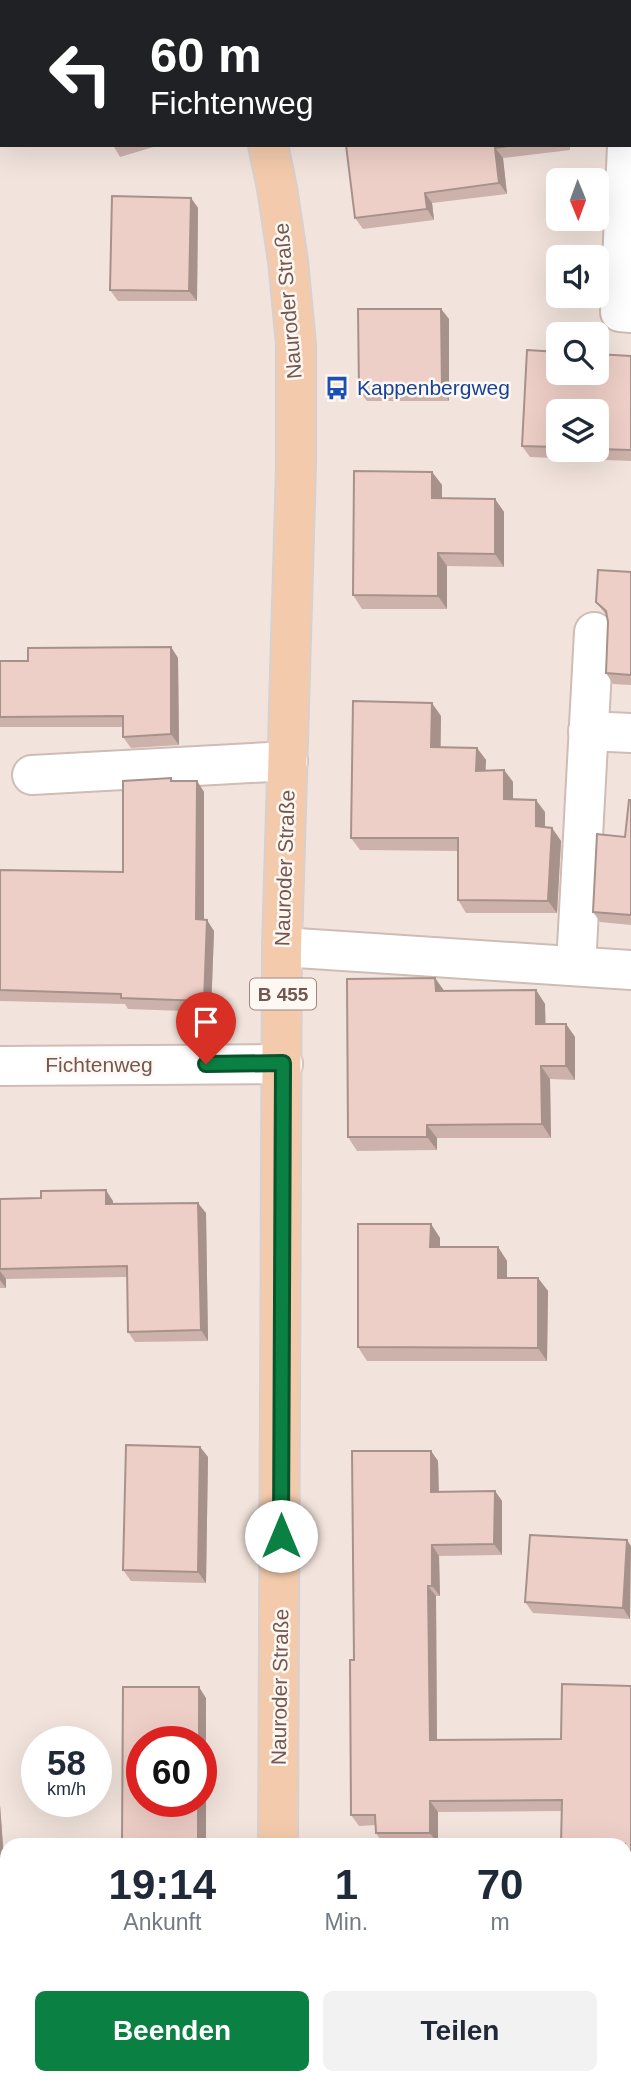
<!DOCTYPE html>
<html lang="de">
<meta charset="utf-8">
<style>
body{margin:0;font-family:Arial,sans-serif;background:#f2f2f3;color:#1f2937;height:100vh;display:flex;flex-direction:column;font-size:26px;white-space:nowrap}
*{box-sizing:border-box;margin:0}
p{font-size:23px;color:#747a83}
.icon{flex:none;width:38px;height:38px;fill:none;stroke:currentColor;stroke-width:2;stroke-linecap:round;stroke-linejoin:round}
.map{position:relative;flex:1;overflow:hidden}
.side{position:absolute;left:0px;top:1838px;width:632px;height:247px;display:flex;flex-direction:column;background:#fff;border-radius:21px 21px 0 0;box-shadow:0 7px 28px #0002}
.side>*{flex:none}
.guide{position:absolute;left:0px;top:0px;width:632px;height:147px;box-shadow:0 7px 28px #0002;background:#202124;color:#fff;overflow:hidden}
.needle{width:46px;rotate:179deg}
.buttons{position:absolute;left:546px;top:168px;display:grid;gap:14px}
.buttons a{display:grid;place-items:center;width:63px;height:63px;border-radius:10px;background:#fff;box-shadow:0 7px 28px #0002;font-size:35px}
.speed{position:absolute;left:21px;top:1726px;display:flex;gap:14px;font-size:35px;font-weight:700;text-align:center}
.speed>*{display:grid;place-content:center;width:91px;height:91px;border-radius:50%;background:#fff;box-shadow:0 7px 28px #0002;line-height:1}
.speed small{font-size:18px;font-weight:400}
.speed .limit{border:10px solid #d22;background:#fff;color:#111}
.pin{position:absolute;display:grid;place-items:center;width:60px;height:60px;color:#fff;margin:-72px -30px;border-radius:50% 50% 50% 0;rotate:-45deg;box-shadow:0 0 7px #0007}
.pin .icon{rotate:45deg}
.me{position:absolute;width:77px;margin:-38px;rotate:0deg;stroke-linejoin:round;filter:drop-shadow(0 0 5px #0008)}
.turn{display:flex;align-items:center;gap:24px;height:147px;padding:0 35px;font-size:32px}
.turn .icon{width:91px;height:91px;stroke-width:2.5}
.turn b{display:block;font-size:49px;line-height:60px}
.eta{display:flex;justify-content:space-evenly;align-items:center;height:119px;text-align:center}
.eta b{font-size:42px;font-weight:600;line-height:49px}
.button{display:flex;gap:14px;margin-top:auto;padding:14px 35px}
.button a{flex:1;height:80px;border-radius:10px;background:#0b8043;color:#fff;font-size:28px;font-weight:600;line-height:80px;text-align:center}
.button a+a{background:#f2f2f3;color:#1f2937}
.map>svg:first-child{display:block}
</style>
<div class="map">
<svg width="631" height="2083" viewBox="0 0 631 2083">
<defs>
<pattern id="forest-crowns" width="20" height="18" patternUnits="userSpaceOnUse" patternTransform="scale(1.75)"><rect width="20" height="18" fill="#dde9cc"/><path d="M2 6a3 3 0 1 1 6 0M12 15a3 3 0 1 1 6 0" fill="none" stroke="#b8c0a8"/></pattern>
</defs>
<rect width="100%" height="100%" fill="#fbf3ed"/>
<path fill="#f2e4dc" fill-rule="evenodd" d="M0 0H631V2083H317V2077H625V1844H7V1886L0 1887ZM2 2H630V145H2ZM558 180H597V219H558ZM558 257H597V296H558ZM558 334H597V373H558ZM558 411H597V450H558ZM37 1741H96V1801H37ZM142 1741H201V1801H142Z"/>
<path fill="url(#forest-crowns)" d="M48 2077H236V2083H50Z"/>
<g fill="none" stroke-linecap="round" stroke-linejoin="round">
<g stroke="#cfbcb5" stroke-width="42">
<g id="minor">
<path d="M371 2 376 0"/>
<path d="M630 63 631 37"/>
<path d="M627 145 620 312 631 313"/>
<path d="M588 731 631 733"/>
<path d="M32 775 288 761"/>
<path d="M282 947 631 970"/>
<path d="M576 966 594 632"/>
<path d="M0 1066 283 1064"/>
<path d="M0 1916 7 1915"/>
</g>
</g>
<g stroke="#d8d0ce" stroke-width="42">
<g id="major">
<path d="M226 0V2"/>
<path d="M268 145 277 188 288 261 296 344V467L282 947 278 1844"/>
<path d="M277 2083V2077"/>
</g>
</g>
<use href="#minor" stroke="#fff" stroke-width="38"/>
<use href="#major" stroke="#f3cbac" stroke-width="38"/>
</g>
<g fill="#cdb2ab" fill-rule="evenodd">
<path d="M0 0H39L33 2H2V11H0Z"/>
<path d="M113 145H160L120 157Z"/>
<path d="M346 145H570V150L503 158 507 194 432 203 434 220 363 229 355 218Z"/>
<path d="M191 198 198 208 197 301H118L110 290Z"/>
<path d="M441 309 449 319V401H367L359 391Z"/>
<path d="M527 350 558 352V373H597V354L631 356V461L530 457 522 446ZM558 411H597V450H558Z"/>
<path d="M432 472 442 485V498L495 499 504 512V567L447 566V609H362L353 595Z"/>
<path d="M631 572V685L613 684 606 673 608 622 607 616 596 602Z"/>
<path d="M171 647 178 658 179 745 131 748 123 737V727H0V661H28Z"/>
<path d="M441 716V747L477 748 486 760 485 771 504 770 513 782V799L545 812V827L552 828 561 841 557 913H466L458 900V851L360 850 351 838Z"/>
<path d="M171 778 173 781H197L204 792V920L214 931 211 1012 128 1009 125 1004 0 1001V870L123 872Z"/>
<path d="M631 800V925L600 922 593 912 625 837Z"/>
<path d="M435 978 444 991 536 990 545 1004V1024H566L575 1037V1080L550 1079 551 1138H437V1150L357 1151 348 1137Z"/>
<path d="M0 1199 113 1201V1204L206 1213 208 1341 135 1342 128 1332 127 1277 6 1279V1288H0Z"/>
<path d="M431 1224 440 1238V1247H498L507 1261V1278H538L548 1291 547 1361H367L358 1347Z"/>
<path d="M200 1447 208 1457 206 1583 131 1581 123 1570Z"/>
<path d="M431 1451 438 1461 439 1492 495 1491 502 1501V1555L439 1556 440 1596H436L437 1740 561 1739 631 1686V1919H625V1844L562 1811 438 1812V1844H383L376 1833V1825L359 1826 351 1815 354 1660Z"/>
<path d="M627 1540 630 1619 533 1613 525 1602Z"/>
<path d="M0 1805 5 1873H0Z"/>
<path d="M347 2077H625L631 2083H347Z"/>
</g>
<g fill="#a7918b">
<path d="M495 148 503 158 507 194 499 183Z"/>
<path d="M425 193 432 203 434 220 427 209Z"/>
<path d="M191 198 198 208 197 301 189 291Z"/>
<path d="M441 309 449 319V401L442 390Z"/>
<path d="M432 472 442 485V512L432 498Z"/>
<path d="M495 499 504 512V567L495 554Z"/>
<path d="M438 553 447 566V609L438 596Z"/>
<path d="M171 647 178 658 179 745 171 734Z"/>
<path d="M432 703 441 716 440 759 431 747Z"/>
<path d="M477 748 486 760 485 784 476 771Z"/>
<path d="M504 770 513 782V812L504 799Z"/>
<path d="M197 781 204 792V930L196 919Z"/>
<path d="M536 800 545 812V839L536 826Z"/>
<path d="M552 828 561 841 557 913 548 901Z"/>
<path d="M207 920 214 931 211 1012 204 1001Z"/>
<path d="M435 978 445 992 436 991Z"/>
<path d="M536 990 545 1004 546 1038 536 1024Z"/>
<path d="M566 1024 575 1037V1080L566 1066Z"/>
<path d="M541 1066 550 1079 551 1138 542 1124Z"/>
<path d="M427 1125 437 1138V1150L427 1137Z"/>
<path d="M106 1190 113 1201V1215L106 1204Z"/>
<path d="M198 1203 206 1213 208 1341 201 1330Z"/>
<path d="M431 1224 440 1238V1260L430 1247Z"/>
<path d="M498 1247 507 1261V1291L498 1278Z"/>
<path d="M0 1271 6 1279V1288L0 1280Z"/>
<path d="M538 1278 548 1291 547 1361 538 1348Z"/>
<path d="M200 1447 208 1457 206 1583 198 1572Z"/>
<path d="M431 1451 438 1461 439 1503 431 1492Z"/>
<path d="M495 1491 502 1501V1555L494 1544Z"/>
<path d="M627 1540 631 1546 630 1619 623 1608Z"/>
<path d="M432 1545 439 1556 440 1596 432 1586Z"/>
<path d="M428 1586 436 1596 437 1751 430 1740Z"/>
<path d="M199 1687 206 1698V1844H198V1801H201V1741H199Z"/>
<path d="M430 1801 438 1812V1844L430 1833Z"/>
<path d="M0 1805 5 1873 0 1866Z"/>
</g>
<g fill="#eecfc7" stroke="#a7918b" stroke-width="2">
<rect x="62" y="0" width="82" height="2"/>
<rect x="630" y="80" width="1" height="36"/>
<path d="M346 145H515L495 148 499 183 425 193 427 209 355 218Z"/>
<path d="M112 196 191 198 189 291 110 290Z"/>
<path d="M358 309H441L442 390 359 391Z"/>
<path d="M527 350 558 352V373H597V354L631 356V450L597 449V411H558V447L522 446Z"/>
<path d="M354 471 432 472V498L495 499V554L438 553V596L353 595Z"/>
<path d="M598 570 631 572V675L606 673 608 622 606 611 596 602Z"/>
<path d="M171 647V734L123 737V716L0 717V661H28V648Z"/>
<path d="M353 701 432 703 431 747 477 748 476 771 504 770V799L536 800V826L552 828 548 901 458 900V838H351Z"/>
<path d="M171 778V781H197L196 919 207 920 204 1001 121 998V994L0 990V870L123 872V781Z"/>
<path d="M629 800H631V915L593 912 597 834 625 837Z"/>
<path d="M435 978 436 991 536 990V1024H566V1066H541L542 1124 427 1125V1137H348L347 979Z"/>
<path d="M106 1190V1204L198 1203 201 1330 128 1332 127 1266 0 1269V1199L41 1198V1191Z"/>
<path d="M358 1224H431L430 1247H498V1278H538V1348L358 1347Z"/>
<path d="M126 1445 200 1447 198 1572 123 1570Z"/>
<path d="M352 1451H431V1492L495 1491 494 1544 432 1545V1586H428L430 1740 561 1739 562 1684 631 1686V1908H625V1844H561L562 1800 430 1801V1833H376L375 1815H351L350 1660H354Z"/>
<path d="M530 1535 627 1540 623 1608 525 1602Z"/>
<path d="M123 1687H199V1741H142V1801H198V1844H122Z"/>
<path d="M625 1995H631V2083H548V2077L447 2078V2083H347V2077H625Z"/>
</g>
<g fill="none" stroke-linecap="round" stroke-linejoin="round">
<g stroke="#07532c" stroke-width="18">
<path id="route" d="M206 1064 283 1063 281 1536"/>
</g>
<use href="#route" stroke="#0b8043" stroke-width="12"/>
</g>
<defs>
<g id="bus-bare" transform="scale(1.89)"><path d="M-5-6H5V4H4V6H2V4H-2V6H-4V4H-5ZM-3.5-4V0h7V-4ZM-3.5 1.2v1.5H-2V1.2ZM2 1.2v1.5H3.5V1.2Z" fill="#1a4fb4" stroke="#fef8f3" stroke-width="2.5" paint-order="stroke"/></g>
</defs>
<g fill-rule="evenodd">
<use href="#bus-bare" x="337" y="388"/>
</g>
<g text-anchor="middle" stroke-width="5" stroke-linejoin="round" paint-order="stroke">
<rect fill="#fef8f3" stroke="#9e8782" stroke-width="2" x="250" y="978.5" width="66" height="31" rx="5"/>
<g font-size="19" font-weight="bold" fill="#755751">
<text x="283" y="1001">B 455</text>
</g>
<g font-size="21" fill="#755751" stroke="#fef8f3">
<text transform="translate(288 301) rotate(-95)" y="7">Nauroder Straße</text>
<text transform="translate(285 868) rotate(-88)" y="7">Nauroder Straße</text>
<text x="99" y="1072">Fichtenweg</text>
<text transform="translate(280 1687) rotate(-89)" y="7">Nauroder Straße</text>
</g>
<g font-size="21" fill="#164399" stroke="#fef8f3" text-anchor="start">
<text x="357" y="395">Kappenbergweg</text>
</g>
</g>
</svg>
<div class="buttons">
<a><svg class="needle" viewBox="-14 -14 28 28"><path d="M0-13l5 13h-10z" fill="#e53935"/><path d="M0 13l5-13h-10z" fill="#747a83"/></svg></a>
<a><svg class="icon" aria-label="sound" viewBox="0 0 24 24"><path d="M4 9h4l5-4v14l-5-4H4zM17 9q2 3 0 6"/></svg></a>
<a><svg class="icon" aria-label="search" viewBox="0 0 24 24"><circle cx="10" cy="10" r="6"/><path d="M15 15l6 6"/></svg></a>
<a><svg class="icon" aria-label="layers" viewBox="0 0 24 24"><path d="M12 4l9 5-9 5-9-5zM3 14l9 5 9-5"/></svg></a>
</div>
<div class="speed"><div>58<small>km/h</small></div><div class="limit">60</div></div>
<div class="pin" style="left:206px;top:1064px;background:#d93025"><svg class="icon" aria-label="arrive" viewBox="0 0 24 24"><path d="M6 21V4h12l-3 4 3 4H6"/></svg></div>
<svg class="me" style="left:281px;top:1536px" viewBox="-20 -20 40 40"><circle r="19" fill="#fff"/><path d="M0-13L10 11 0 6-10 11z" fill="#0b8043"/></svg>
<div class="guide">
<div class="turn"><svg class="icon" aria-label="left" viewBox="0 0 24 24"><path d="M17 20v-9H6M10 6l-5 5 5 5"/></svg><div><b>60 m</b>Fichtenweg</div></div>
</div>
<section class="side">
<div class="eta">
<div><b>19:14</b><p>Ankunft</p></div>
<div><b>1</b><p>Min.</p></div>
<div><b>70</b><p>m</p></div>
</div>
<div class="button"><a>Beenden</a><a>Teilen</a></div>
</section>
</div>
